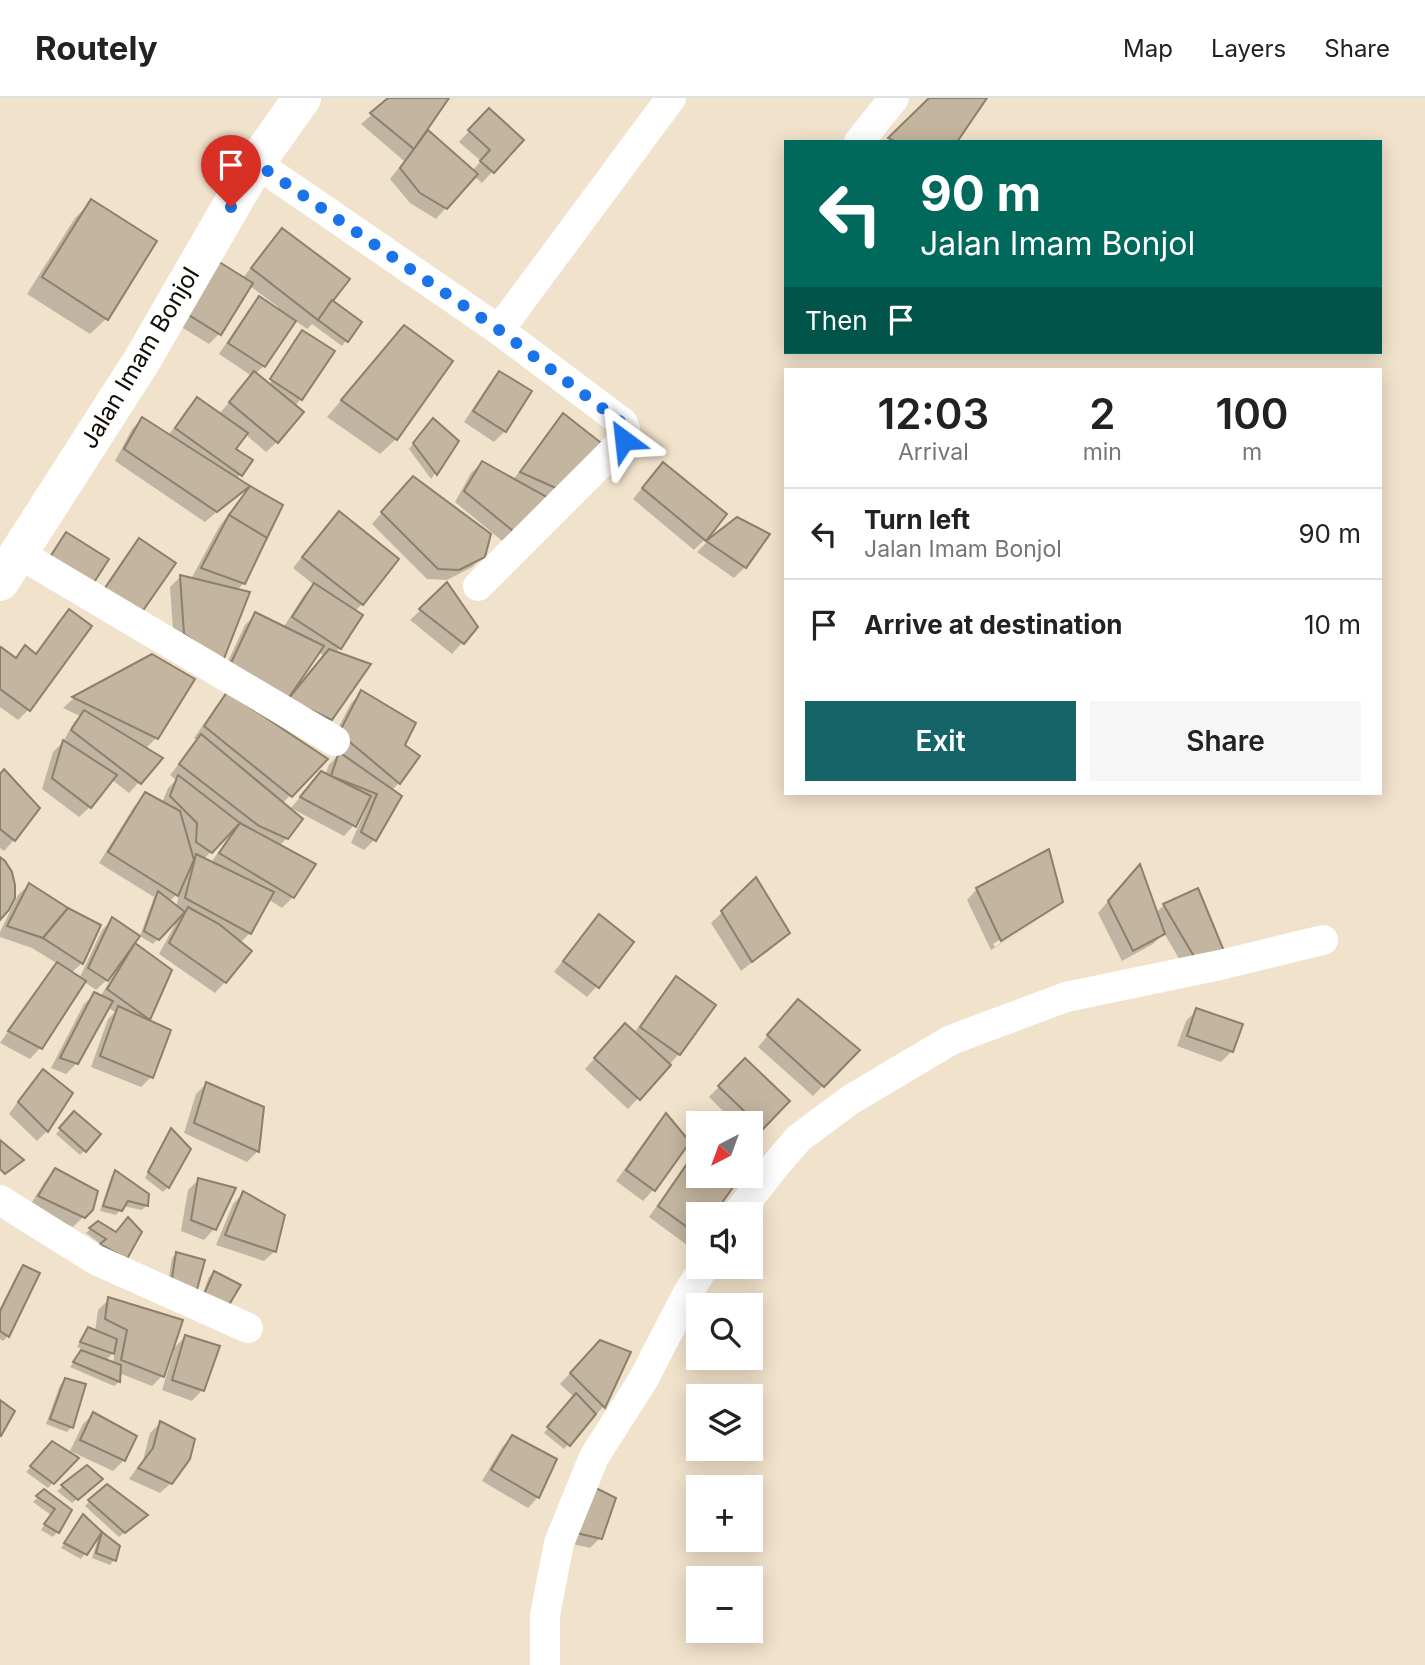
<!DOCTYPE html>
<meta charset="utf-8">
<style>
body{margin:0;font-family:Inter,sans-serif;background:#f6f6f6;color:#222;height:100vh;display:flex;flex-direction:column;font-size:26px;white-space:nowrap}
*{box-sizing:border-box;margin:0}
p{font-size:23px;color:#767676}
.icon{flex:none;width:38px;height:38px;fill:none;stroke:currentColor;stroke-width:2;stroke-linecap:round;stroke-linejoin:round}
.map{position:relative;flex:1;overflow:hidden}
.drawer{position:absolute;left:784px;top:270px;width:598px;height:427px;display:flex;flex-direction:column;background:#fff;border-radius:0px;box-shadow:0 4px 18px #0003}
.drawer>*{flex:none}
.hud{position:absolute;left:784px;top:42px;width:598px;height:214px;border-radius:0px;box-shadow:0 4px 18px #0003;background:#00695c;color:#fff;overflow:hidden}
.needle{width:46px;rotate:221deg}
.fabs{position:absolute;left:686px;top:1013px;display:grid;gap:14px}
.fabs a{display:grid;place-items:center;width:77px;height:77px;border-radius:0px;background:#fff;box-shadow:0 4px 18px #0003;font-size:35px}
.pin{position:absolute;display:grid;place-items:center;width:60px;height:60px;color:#fff;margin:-72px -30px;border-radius:50% 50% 50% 0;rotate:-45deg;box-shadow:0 0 7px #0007}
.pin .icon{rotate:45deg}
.me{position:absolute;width:77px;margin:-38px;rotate:330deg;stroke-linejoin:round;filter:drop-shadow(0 0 5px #0008)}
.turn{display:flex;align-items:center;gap:24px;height:147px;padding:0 21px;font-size:32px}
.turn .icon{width:91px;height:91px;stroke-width:2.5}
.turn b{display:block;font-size:49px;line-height:60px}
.then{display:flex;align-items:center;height:66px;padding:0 21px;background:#0003;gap:14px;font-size:26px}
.eta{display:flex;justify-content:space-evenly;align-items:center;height:119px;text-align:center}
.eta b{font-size:42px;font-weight:600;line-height:49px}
.cta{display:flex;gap:14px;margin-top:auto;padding:14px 21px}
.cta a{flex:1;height:80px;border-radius:0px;background:#156468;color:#fff;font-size:28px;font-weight:600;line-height:80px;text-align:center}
.cta a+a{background:#f6f6f6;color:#222}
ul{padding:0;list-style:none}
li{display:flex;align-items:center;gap:21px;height:91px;padding:0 21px;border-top:2px solid #e0e0e0}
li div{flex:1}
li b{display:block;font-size:26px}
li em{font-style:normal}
header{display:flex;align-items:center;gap:42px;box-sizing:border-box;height:98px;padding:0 35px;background:#fff;border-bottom:2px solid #e0e0e0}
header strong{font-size:33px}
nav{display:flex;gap:38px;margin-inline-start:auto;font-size:24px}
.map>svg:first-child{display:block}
</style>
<header>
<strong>Routely</strong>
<nav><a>Map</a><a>Layers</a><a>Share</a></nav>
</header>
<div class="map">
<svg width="1425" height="1567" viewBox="0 0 1425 1567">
<rect width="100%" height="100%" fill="#f1e2cb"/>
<g fill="#0003" fill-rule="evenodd">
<path d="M391 0H447L425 32 472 73 481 63 459 44 478 23 521 42 482 85 474 78 436 121 410 105 390 81 404 63 361 26Z"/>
<path d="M91 104 106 221 90 236 27 196 75 120Z"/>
<path d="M282 132 331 203 346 243 342 248 312 226 307 231 294 222 264 268 255 276 267 290 297 243H293L302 234 301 301 294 309 277 344 266 354 245 336 234 351 250 363 236 382 247 388 205 424 115 363 132 331 142 321 168 338 187 311 197 301 219 316 252 278 219 256 249 211 260 201 277 212 278 209 250 188 220 235 209 246 175 225 242 181 272 143Z"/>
<path d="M389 246 396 341 380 356 327 319Z"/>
<path d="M499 275 530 294 505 333 494 344 464 324 489 286Z"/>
<path d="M563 318 602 348 506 446 455 404 471 375 482 365 513 382 553 328Z"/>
<path d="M428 327 457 344 431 381 409 351Z"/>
<path d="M653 377 705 441 694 452 633 401Z"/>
<path d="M250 390 244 485 236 493 248 495 174 546 170 489 180 479 191 481 219 429 240 401Z"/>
<path d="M402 391 483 458 472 469 447 482 427 481 372 426Z"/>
<path d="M339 415 362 506 355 513 361 517 340 550 335 555 330 621 320 632 222 576 245 527 256 516 283 530 304 497 314 487 293 470 328 426ZM318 554 325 558 298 589 296 587Z"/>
<path d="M737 421 767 437 745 469 734 480 697 454 707 444Z"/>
<path d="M139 443 173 466 94 504 129 453Z"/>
<path d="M447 487 476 529 452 556 410 522Z"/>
<path d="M69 513 28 612 18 622 0 609V553L14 561 25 550 35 557 58 524Z"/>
<path d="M152 558 156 640 145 651 139 684 129 695 111 681 90 709 79 719 42 691 53 654 63 644 74 624 80 618 63 610 73 601Z"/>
<path d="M362 595 403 648 417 658 399 685 391 693 374 742 364 752 351 745 366 711 363 709 354 727 344 738 291 710 311 686 325 677 329 667 340 655 330 646 351 605Z"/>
<path d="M227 597 325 661 282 706 287 740 279 748 293 799 282 810 268 801 250 835 240 845 225 884 215 895 159 856 178 821 177 820 153 846 140 838 154 799 99 765 135 707 146 697 162 705 168 690 176 682 170 677 197 642 194 640 217 607ZM228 736 229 738 211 765 203 762ZM180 793 176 809 169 804Z"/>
<path d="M0 678 38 710 14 742 4 753 0 750Z"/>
<path d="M1129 779 1156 815 1164 807 1222 853 1184 869 1164 835 1153 846 1122 863 1098 815Z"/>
<path d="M756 782 777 845 741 873 711 825Z"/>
<path d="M29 787 82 865 71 875 79 881 102 832 112 822 133 845 170 873 147 923 151 979 141 989 91 969 108 921 115 914 107 909 77 965 66 976 51 970 84 906 95 896 100 899 113 878 112 877 96 892 83 883 40 950 30 961 0 945 47 877 58 866 32 850 0 839V834L18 797Z"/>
<path d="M977 791 1061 803 1052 812V809L993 846 995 849 1051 814 991 852 967 802Z"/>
<path d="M599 819 597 888 587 899 554 874 589 829Z"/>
<path d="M676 881 679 956 628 1011 585 971 615 938 634 935 666 891Z"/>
<path d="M1197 912 1232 953 1221 964 1177 948 1186 923Z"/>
<path d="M788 914 857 952 813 998 758 949Z"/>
<path d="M745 962 787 1003 751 1040V1026H736L709 999Z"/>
<path d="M43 973 47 1033 37 1043 9 1016 32 984Z"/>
<path d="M206 986 262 1010 257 1054 247 1064 184 1035 196 996Z"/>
<path d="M666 1017 688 1044 653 1092 643 1103 616 1083 656 1027Z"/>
<path d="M70 1020 85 1052 80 1057 56 1036Z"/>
<path d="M171 1032 189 1051 168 1089 163 1094 145 1080 167 1037Z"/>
<path d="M698 1048V1078H739L712 1116H698V1136L687 1147 649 1119Z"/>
<path d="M55 1072 91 1111 73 1129 29 1109 45 1083Z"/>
<path d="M115 1074 147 1107 142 1112 123 1108 116 1117 100 1113 111 1079Z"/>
<path d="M198 1082 214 1131 204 1142 181 1133 188 1092Z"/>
<path d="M243 1095 275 1153 264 1163 216 1147 233 1106Z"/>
<path d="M90 1131 116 1136 126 1160 97 1152 102 1147 86 1135Z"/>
<path d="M177 1155 203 1164 167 1191 172 1160Z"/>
<path d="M23 1169 38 1176 8 1238 3 1243 0 1241V1211L18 1174Z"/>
<path d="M214 1175 239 1188 199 1206 209 1179Z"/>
<path d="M109 1201 162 1278 152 1288 119 1275V1284L114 1288 70 1269 84 1252 77 1249 84 1236 88 1231 95 1234 98 1212ZM115 1253 113 1265 106 1262Z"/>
<path d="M185 1239 217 1250 202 1292 192 1303 162 1292 174 1253 172 1252Z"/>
<path d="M600 1244 629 1255 603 1309 564 1351 544 1335 574 1299 560 1286Z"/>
<path d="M65 1282 71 1329 67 1334 46 1326 60 1287Z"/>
<path d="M93 1316 124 1362 113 1373 70 1353 83 1326Z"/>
<path d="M160 1325 171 1385 160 1395 129 1381 143 1362 150 1335Z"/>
<path d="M512 1339 538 1399 528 1410 482 1383 502 1349Z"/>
<path d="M53 1345 76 1361 48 1390 26 1374Z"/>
<path d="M87 1370 96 1386 72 1405 57 1393Z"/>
<path d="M44 1393 70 1412 57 1434 53 1439 41 1432 51 1417 33 1404Z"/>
<path d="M614 1401 600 1440 590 1450 559 1443Z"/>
<path d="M90 1403 140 1421 119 1439 85 1408Z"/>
<path d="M83 1418 118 1449 114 1462 110 1467 92 1460 99 1437 81 1461 61 1450Z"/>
</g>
<g fill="#c3b59f" stroke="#8d806b" stroke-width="2">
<path d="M388 0H449L414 51 370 15Z"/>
<path d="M929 0H987L957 44H896L888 40Z"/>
<path d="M489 10 524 42 494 75 480 63 490 52 468 32Z"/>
<path d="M428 32 478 76 447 111 420 95 400 70Z"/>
<path d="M91 101 157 143 108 222 42 179Z"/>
<path d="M282 130 350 181 318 222 251 170Z"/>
<path d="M216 162 253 185 221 237 184 214Z"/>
<path d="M259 198 296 223 265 269 228 245Z"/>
<path d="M332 202 362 224 348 244 318 222Z"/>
<path d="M404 227 453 263 397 342 341 302Z"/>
<path d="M302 232 335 253 302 302 270 281Z"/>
<path d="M254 273 304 314 278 345 229 304Z"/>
<path d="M499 273 532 293 506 334 473 313Z"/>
<path d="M197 299 248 335 236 351 253 362 242 378 175 330Z"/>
<path d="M563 315 605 348 558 391 520 374Z"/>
<path d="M142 319 250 388 217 414 124 351Z"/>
<path d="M433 320 459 343 437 377 413 345Z"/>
<path d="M482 363 552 402 518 437 464 393Z"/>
<path d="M663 364 727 416 706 443 642 390Z"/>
<path d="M413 378 491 436 485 459 459 472 438 471 381 414Z"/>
<path d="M250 388 283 407 267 440 229 417Z"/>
<path d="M339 413 399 461 363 507 302 459Z"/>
<path d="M229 417 267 440 245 486 201 470Z"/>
<path d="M737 419 770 436 746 470 706 443Z"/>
<path d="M66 434 109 461 93 486 50 459Z"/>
<path d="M139 440 176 465 140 517 103 493Z"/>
<path d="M180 477 250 494 223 563 184 536Z"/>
<path d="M447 484 478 529 464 546 419 511Z"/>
<path d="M314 485 363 517 341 551 292 519Z"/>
<path d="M69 511 92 528 30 613 0 591V551L1 549 16 560 25 547 36 556Z"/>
<path d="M255 514 324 548 288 601 231 565Z"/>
<path d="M329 551 371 566 332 622 288 601Z"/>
<path d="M152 556 195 581 158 641 72 599Z"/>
<path d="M361 592 416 625 405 647 420 658 400 686 339 635Z"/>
<path d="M227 594 328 661 292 699 204 628Z"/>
<path d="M84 612 163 660 141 686 71 632Z"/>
<path d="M201 636 303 721 288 741 259 728 179 666Z"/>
<path d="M63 642 117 677 91 710 52 680Z"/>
<path d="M339 654 402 698 376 743 361 734 377 696 331 678Z"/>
<path d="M4 671 40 710 15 743 0 731V676Z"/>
<path d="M321 673 371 698 356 729 300 699Z"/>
<path d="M178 677 240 725 212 755 196 744 197 725 170 698Z"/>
<path d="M145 694 180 713 194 762 178 798 108 754Z"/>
<path d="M240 725 316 766 294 800 219 755Z"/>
<path d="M1049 751 1063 804 1001 843 976 790Z"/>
<path d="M196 756 274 794 251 836 185 800Z"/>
<path d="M0 759 5 763 12 774 15 787V800L9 812 0 822Z"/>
<path d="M1140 766 1165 836 1133 853 1108 803Z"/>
<path d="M756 779 790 835 752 864 721 813Z"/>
<path d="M29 785 68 810 43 840 7 828Z"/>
<path d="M1198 790 1224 853 1195 860 1163 806Z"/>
<path d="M158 793 185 814 159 842 144 833Z"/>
<path d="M188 809 219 826 252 853 226 885 169 845Z"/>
<path d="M68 810 101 827 83 866 43 840Z"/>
<path d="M599 816 634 844 599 890 563 863Z"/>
<path d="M112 819 140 838 108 883 88 870Z"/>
<path d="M135 845 172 872 150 922 107 891Z"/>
<path d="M57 864 86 883 42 951 8 933Z"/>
<path d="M676 878 716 907 680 957 640 929Z"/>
<path d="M94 894 113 903 78 966 60 960Z"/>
<path d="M798 901 860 952 824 989 767 937Z"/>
<path d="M118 908 171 932 153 980 100 958Z"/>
<path d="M1196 910 1243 926 1233 954 1187 938Z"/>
<path d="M625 925 671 967 640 1002 594 960Z"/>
<path d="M745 960 790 1003 763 1031 718 988Z"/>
<path d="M43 971 73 995 48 1034 18 1004Z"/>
<path d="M206 984 264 1009 259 1054 194 1025Z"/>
<path d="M74 1013 101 1036 86 1054 59 1030Z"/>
<path d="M666 1015 690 1044 655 1093 626 1072Z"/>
<path d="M171 1030 191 1051 169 1090 148 1074Z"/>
<path d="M0 1042 24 1062 5 1076 0 1071Z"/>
<path d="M698 1050V1078H741L714 1116H698V1137L658 1108Z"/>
<path d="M55 1070 98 1093 93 1112 85 1120 38 1098Z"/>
<path d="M115 1072 149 1096 148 1108 128 1103 122 1113 103 1108Z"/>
<path d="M198 1080 236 1090 216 1132 191 1122Z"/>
<path d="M243 1093 285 1117 276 1154 225 1137Z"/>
<path d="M128 1119 142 1134 127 1161 100 1146 106 1141 89 1130 98 1123 116 1134Z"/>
<path d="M176 1154 205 1162 196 1195 171 1187Z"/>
<path d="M23 1167 40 1175 9 1239 0 1233V1213Z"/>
<path d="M214 1173 241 1187 227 1210 202 1201Z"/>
<path d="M108 1199 183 1222 164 1279 121 1262 127 1232 105 1221Z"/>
<path d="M88 1229 117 1241 114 1256 80 1244Z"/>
<path d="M185 1237 220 1248 204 1293 172 1282Z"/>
<path d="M600 1242 631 1254 605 1310 570 1275Z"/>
<path d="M81 1252 121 1267 120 1284 73 1264Z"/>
<path d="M65 1280 86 1286 73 1330 50 1321Z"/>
<path d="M576 1295 596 1316 570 1348 547 1329Z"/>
<path d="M0 1302 15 1313 1 1338H0Z"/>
<path d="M93 1314 137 1338 125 1363 80 1342Z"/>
<path d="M160 1323 195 1341 190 1361 172 1386 138 1370 153 1350Z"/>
<path d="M512 1337 557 1361 539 1400 491 1372Z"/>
<path d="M52 1343 79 1360 54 1386 30 1368Z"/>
<path d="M87 1367 103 1381 78 1402 61 1387Z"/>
<path d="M584 1384 616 1400 602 1441 568 1433Z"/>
<path d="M107 1386 148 1417 125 1435 88 1402Z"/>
<path d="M44 1391 72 1412 59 1435 44 1426 55 1411 36 1398Z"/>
<path d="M83 1416 102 1434 87 1457 64 1445Z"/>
<path d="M102 1434 120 1448 116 1463 96 1455Z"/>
</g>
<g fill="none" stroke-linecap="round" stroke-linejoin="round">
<g stroke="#fff" stroke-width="30">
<path d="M859 44 894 0"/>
<path d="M256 65 499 232 623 325 625 331 624 342 478 488"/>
<path d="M499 232 671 0"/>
<path d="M18 455 335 643"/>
<path d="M0 1102 96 1162 248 1230"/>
<path d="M737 1116 773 1070 799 1040 850 1002 951 942 1066 899 1220 867 1323 842"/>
<path d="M545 1567V1517L559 1445 594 1359 643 1282 688 1195 704 1169"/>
</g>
<path stroke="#fff" stroke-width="38" d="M0 484 141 264 256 65 302 0"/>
</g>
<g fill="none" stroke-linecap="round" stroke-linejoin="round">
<path stroke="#1a73e8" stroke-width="12" stroke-dasharray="0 21.6" d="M231 109 256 65 499 232 622 325 625 331 624 342"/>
</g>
<g text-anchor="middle" stroke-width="6" stroke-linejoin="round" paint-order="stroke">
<g font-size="24" fill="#110c05" stroke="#fff">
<text transform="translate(140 260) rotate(-59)" y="8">Jalan Imam Bonjol</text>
</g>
</g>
</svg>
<div class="fabs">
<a><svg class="needle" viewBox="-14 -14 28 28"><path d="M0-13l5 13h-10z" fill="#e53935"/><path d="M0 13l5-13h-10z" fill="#767676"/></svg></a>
<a><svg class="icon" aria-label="sound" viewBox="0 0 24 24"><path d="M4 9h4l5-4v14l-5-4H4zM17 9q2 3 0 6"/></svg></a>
<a><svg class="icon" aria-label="search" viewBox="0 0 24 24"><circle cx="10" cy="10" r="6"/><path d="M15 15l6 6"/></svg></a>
<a><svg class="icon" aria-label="layers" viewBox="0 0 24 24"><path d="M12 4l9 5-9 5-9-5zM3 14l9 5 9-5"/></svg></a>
<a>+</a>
<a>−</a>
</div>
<div class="pin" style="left:231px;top:109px;background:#d93025"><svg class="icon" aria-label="arrive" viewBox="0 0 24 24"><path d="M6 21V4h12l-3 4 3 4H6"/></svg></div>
<svg class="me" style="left:624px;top:342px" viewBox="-20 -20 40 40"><path d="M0-17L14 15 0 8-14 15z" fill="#1a73e8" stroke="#fff" stroke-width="4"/></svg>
<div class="hud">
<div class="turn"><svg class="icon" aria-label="left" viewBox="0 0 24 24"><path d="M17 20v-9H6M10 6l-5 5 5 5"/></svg><div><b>90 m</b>Jalan Imam Bonjol</div></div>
<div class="then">Then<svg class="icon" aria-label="arrive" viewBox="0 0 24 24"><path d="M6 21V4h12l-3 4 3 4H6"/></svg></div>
</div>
<section class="drawer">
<div class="eta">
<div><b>12:03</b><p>Arrival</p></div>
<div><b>2</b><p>min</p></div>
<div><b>100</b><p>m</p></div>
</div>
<ul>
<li><svg class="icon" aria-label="left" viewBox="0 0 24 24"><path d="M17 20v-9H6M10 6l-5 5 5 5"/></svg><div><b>Turn left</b><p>Jalan Imam Bonjol</p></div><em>90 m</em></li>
<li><svg class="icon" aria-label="arrive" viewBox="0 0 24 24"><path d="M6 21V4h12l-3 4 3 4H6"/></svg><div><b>Arrive at destination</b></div><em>10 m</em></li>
</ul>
<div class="cta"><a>Exit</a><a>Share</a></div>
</section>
</div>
